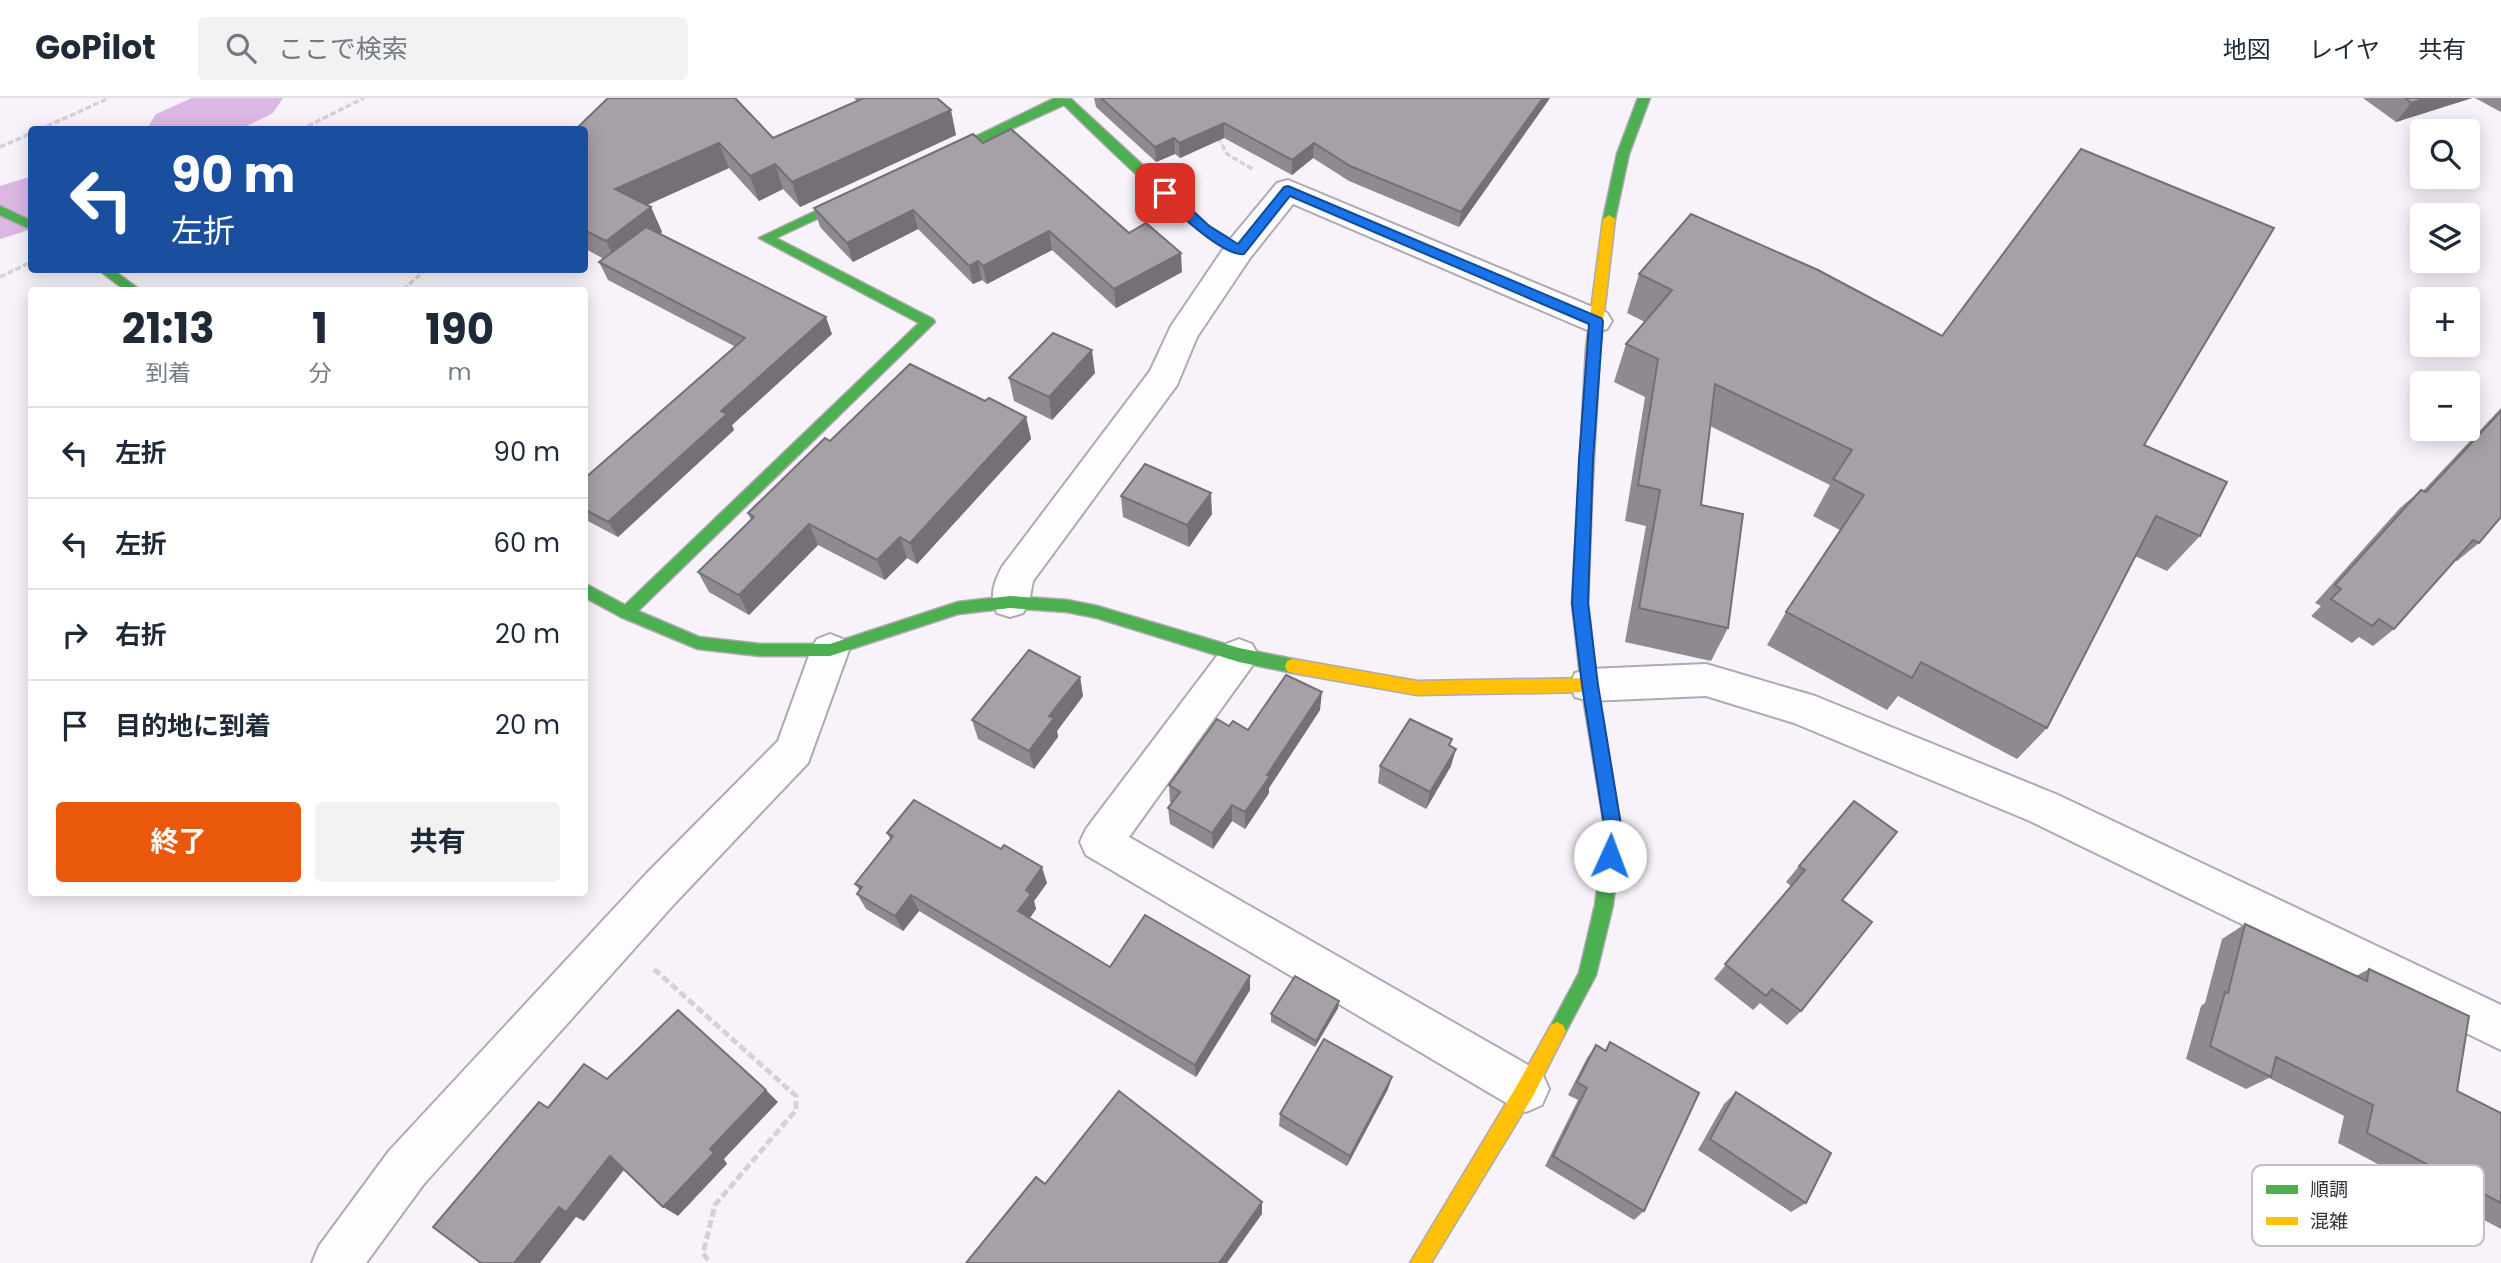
<!DOCTYPE html>
<html lang="ja">
<meta charset="utf-8">
<style>
body{margin:0;font-family:Poppins,"Noto Sans JP",sans-serif;background:#f2f2f3;color:#1f2937;height:100vh;display:flex;flex-direction:column;font-size:26px;white-space:nowrap}
*{box-sizing:border-box;margin:0}
p{font-size:23px;color:#747a83}
.icon{flex:none;width:38px;height:38px;fill:none;stroke:currentColor;stroke-width:2;stroke-linecap:round;stroke-linejoin:round}
.map{position:relative;flex:1;overflow:hidden}
.drawer{position:absolute;left:28px;top:189px;width:560px;height:609px;display:flex;flex-direction:column;background:#fff;border-radius:7px;box-shadow:0 4px 18px #0003}
.drawer>*{flex:none}
.guide{position:absolute;left:28px;top:28px;width:560px;height:147px;border-radius:7px;box-shadow:0 4px 18px #0003;background:#1a4fa0;color:#fff;overflow:hidden}
.tools{position:absolute;left:2410px;top:21px;display:grid;gap:14px}
.tools a{display:grid;place-items:center;width:70px;height:70px;border-radius:7px;background:#fff;box-shadow:0 4px 18px #0003;font-size:35px}
.pin{position:absolute;display:grid;place-items:center;width:60px;height:60px;color:#fff;margin:-30px;border-radius:14px;box-shadow:0 4px 10px #0006}
.me{position:absolute;width:77px;margin:-38px;rotate:2deg;stroke-linejoin:round;filter:drop-shadow(0 0 5px #0008)}
.turn{display:flex;align-items:center;gap:24px;height:147px;padding:0 28px;font-size:32px}
.turn .icon{width:91px;height:91px;stroke-width:2.5}
.turn b{display:block;font-size:49px;line-height:60px}
.eta{display:flex;justify-content:space-evenly;align-items:center;height:119px;text-align:center}
.eta b{font-size:42px;font-weight:700;line-height:49px}
.cta{display:flex;gap:14px;margin-top:auto;padding:14px 28px}
.cta a{flex:1;height:80px;border-radius:7px;background:#ea580c;color:#fff;font-size:28px;font-weight:700;line-height:80px;text-align:center}
.cta a+a{background:#f2f2f3;color:#1f2937}
ul{padding:0;list-style:none}
li{display:flex;align-items:center;gap:21px;height:91px;padding:0 28px;border-top:2px solid #e0e1e3}
li div{flex:1}
li b{display:block;font-size:26px}
li em{font-style:normal}
header{display:flex;align-items:center;gap:42px;box-sizing:border-box;height:98px;padding:0 35px;background:#fff;border-bottom:2px solid #e0e1e3}
header strong{font-size:33px}
nav{display:flex;gap:38px;margin-inline-start:auto;font-size:24px}
.search{width:490px;height:63px;background:#f2f2f3;display:flex;align-items:center;gap:18px;box-sizing:border-box;padding:0 24px;border-radius:7px;color:#747a83;font-size:26px}
.map>svg:first-child{display:block}
</style>
<header>
<strong>GoPilot</strong>
<div class="search"><svg class="icon" aria-label="search" viewBox="0 0 24 24"><circle cx="10" cy="10" r="6"/><path d="M15 15l6 6"/></svg>ここで検索</div>
<nav><a>地図</a><a>レイヤ</a><a>共有</a></nav>
</header>
<div class="map">
<svg width="2501" height="1165" viewBox="0 0 2501 1165">
<rect width="100%" height="100%" fill="#f8f2fa"/>
<g fill="none" stroke-linecap="round" stroke-linejoin="round">
<g fill="#dbb8e4" fill-rule="evenodd">
<path d="M192 0H283L273 15 239 32H146L156 16Z"/>
<path d="M32 78V131L0 141V88Z"/>
</g>
<g stroke="#afa9b1" stroke-width="4">
<g id="street">
<path d="M1288 82 1607 215 1612 223 1607 231 1596 234 1585 231 1293 106 1250 160 1197 239 1177 287 1033 483 1029 504 1023 515 1010 519 997 515C989 499 994 484 1002 469L1150 273 1171 228 1228 144 1277 85Z"/>
<path d="M830 536 843 541 849 552 808 665 676 804 423 1087 366 1165H312L319 1148 389 1053 646 776 778 643 811 552 817 541Z"/>
<path d="M1239 541 1252 546 1258 557 1252 568 1129 739 1542 975 1549 991 1542 1007 1526 1014 1510 1007 1086 757 1080 744 1086 731 1226 546Z"/>
<path d="M1706 566 1815 598 2058 697 2501 907V952L2030 723 1794 625 1706 598 1589 603 1575 599 1570 587 1575 575 1589 571Z"/>
</g>
</g>
<g stroke="#afa9b1" stroke-width="3">
<g id="fast">
<path d="M1055 0 1071 1 1209 128 1243 149V155C1218 160 1089 31 1064 7L935 66H927L925 63Z"/>
<path d="M1638 0H1650L1629 56 1615 121 1609 125 1603 121 1617 56Z"/>
<path d="M864 90 870 94 868 97 776 140 933 221 935 224 638 513 699 539 760 546H830L958 504 1010 498 1067 502 1097 508 1239 550 1293 561 1299 563 1301 568 1299 573 1293 575 1239 564 1097 520 1067 514 1010 510 958 516 830 558H760L698 551 621 519 584 499V485L625 507 919 225 759 140Z"/>
<path d="M0 108 32 123V132L0 117Z"/>
<path d="M99 172H113L140 192H125Z"/>
<path d="M1585 391 1592 397 1588 505 1597 587 1621 733 1613 807 1596 877 1563 939 1557 942 1551 939 1548 933 1579 875 1595 807 1605 733 1581 587 1572 505 1578 397Z"/>
</g>
</g>
<g stroke="#afa9b1" stroke-width="3">
<g id="slow">
<path d="M1609 117 1615 121 1600 250 1592 397 1585 403 1578 397 1586 250 1603 121Z"/>
<path d="M1293 561 1417 583 1589 580 1595 582 1597 587 1595 592 1589 594 1417 597 1293 575 1287 573 1285 568 1287 563Z"/>
<path d="M1557 924 1563 927 1566 933 1563 939 1533 998 1431 1165H1410L1519 984 1551 927Z"/>
</g>
</g>
<g stroke="#d4d2d5" stroke-width="3.5" stroke-dasharray="6 2.5" stroke-linecap="butt">
<path d="M39 32 109 0"/>
<path d="M300 32 364 0"/>
<path d="M1218 39 1227 56 1254 72"/>
<path d="M0 49 32 35"/>
<path d="M0 179 31 164"/>
<path d="M403 192 425 172"/>
</g>
<path stroke="#d4d2d5" stroke-width="5" stroke-dasharray="8 3.5" stroke-linecap="butt" d="M654 871 796 998V1012L715 1107 703 1155 710 1165"/>
<use href="#street" fill="#fefdfe" fill-rule="evenodd"/>
<use href="#fast" fill="#4caf50" fill-rule="evenodd"/>
<use href="#slow" fill="#ffc107" fill-rule="evenodd"/>
</g>
<g fill="#8f8a90">
<path d="M854 0H937L956 37 800 109 783 91 759 103 729 70 647 107 651 109 662 134 660 136 832 236 732 327 734 332 618 439 584 421V381L736 249 608 182 599 164 604 161 584 150V32L582 25 773 40 857 3Z"/>
<path d="M1094 0H1550L1459 129 1349 83 1313 60 1292 77 1224 40 1180 60 1175 56 1156 64 1096 9Z"/>
<path d="M2363 0H2472L2396 24Z"/>
<path d="M2475 0H2501V14Z"/>
<path d="M983 45 1129 135 1182 174 1116 210 1052 152 987 186 982 182 973 186 918 131 853 164 820 129 814 110Z"/>
<path d="M1639 176 2144 347 2200 438 2167 473 2135 458 2047 630 2017 661 1898 598 1887 612 1767 547 1786 514 1840 432 1813 418 1830 387 1710 328 1701 407 1728 530 1711 563 1625 544 1646 428 1625 423 1645 299 1614 284 1626 246 1645 224 1627 215Z"/>
<path d="M1095 275 1052 322 1014 303 1009 280Z"/>
<path d="M985 303 1026 319 1031 341 917 466 907 460 885 482 818 447 749 517 709 494 698 474 751 422 748 415 830 343Z"/>
<path d="M2501 310V419L2479 445 2457 463 2455 462 2394 531 2373 548 2359 539 2352 545 2311 518 2321 508 2315 505 2400 410 2421 392 2423 393Z"/>
<path d="M1121 398 1212 416 1189 449 1123 419Z"/>
<path d="M1080 579 1083 598 1057 633 1058 639 1034 671 978 641 972 622Z"/>
<path d="M1320 612 1269 690V695L1245 731 1232 723 1213 751 1170 726 1168 710 1172 705 1170 704 1169 687 1229 628 1248 632Z"/>
<path d="M1380 668H1451L1426 711 1378 685Z"/>
<path d="M887 735 1047 785 1034 803 1036 811 1030 820 1110 869 1250 892 1196 979 919 813 903 833 866 811 857 796 860 793 855 786 890 741Z"/>
<path d="M1799 768 1842 802 1801 913 1787 927 1760 905 1753 912 1714 881 1791 788 1786 784Z"/>
<path d="M2245 826 2356 878 2369 871 2457 993 2501 1015V1131L2338 1045 2344 1018 2269 980 2246 991 2186 961 2201 908 2205 905 2222 841Z"/>
<path d="M1338 910 1315 949 1271 924V916Z"/>
<path d="M1610 944 1644 1113 1634 1122 1545 1068 1578 1002 1568 997 1587 960 1596 947 1605 952Z"/>
<path d="M1388 991 1347 1068 1279 1028 1280 1016Z"/>
<path d="M1736 994 1806 1105 1791 1114 1698 1052 1724 1006Z"/>
</g>
<g fill="#747075">
<path d="M1543 0H1550L1459 129 1461 114Z"/>
<path d="M2426 0H2472L2396 24 2411 5Z"/>
<path d="M951 12 956 37 800 109 792 84Z"/>
<path d="M1224 25V40L1180 60 1179 45Z"/>
<path d="M1174 40 1175 56 1156 64 1155 49Z"/>
<path d="M719 45 729 70 627 116 615 91Z"/>
<path d="M1314 45 1313 60 1292 77V62Z"/>
<path d="M775 66 783 91 759 103 750 78Z"/>
<path d="M651 109 662 134 618 168 606 143Z"/>
<path d="M913 112 918 131 853 164 847 145Z"/>
<path d="M1049 133 1052 152 987 186 983 168Z"/>
<path d="M1181 155 1182 174 1116 210 1114 191Z"/>
<path d="M978 163 982 182 973 186 969 168Z"/>
<path d="M826 219 832 236 732 327 734 332 618 439 608 424 721 313Z"/>
<path d="M1092 252 1095 275 1052 322 1049 299Z"/>
<path d="M1026 319 1031 341 917 466 910 445Z"/>
<path d="M1211 395 1212 416 1189 449 1187 427Z"/>
<path d="M809 426 818 447 749 517 739 497Z"/>
<path d="M900 439 907 460 885 482 877 462Z"/>
<path d="M1080 579 1083 598 1057 633 1058 639 1034 671 1029 653 1049 618Z"/>
<path d="M1322 594 1320 612 1269 690V695L1245 731V714L1267 677Z"/>
<path d="M1456 651 1451 668 1426 711 1430 694Z"/>
<path d="M1232 707V723L1213 751 1212 735Z"/>
<path d="M1042 769 1047 785 1034 803 1036 811 1024 828 1018 813 1026 792Z"/>
<path d="M911 797 919 813 903 833 895 818Z"/>
<path d="M1250 878V892L1196 979 1195 967Z"/>
<path d="M1339 903 1338 910 1315 949 1316 943Z"/>
<path d="M1392 979 1388 991 1347 1068 1350 1058Z"/>
<path d="M766 992 778 1004 724 1061 727 1066 678 1118 663 1109 710 1051Z"/>
<path d="M610 1058 627 1068 584 1123 576 1119 540 1165H514L559 1109Z"/>
<path d="M1262 1104V1116L1227 1165H1219Z"/>
</g>
<g fill="#a6a0a7" stroke="#747075" stroke-width="2">
<path d="M608 0H735L773 40 864 0H937L951 12 792 84 775 66 750 78 719 45 615 91 651 109 606 143 584 132V32H575Z"/>
<path d="M1101 0H1543L1461 114 1350 68 1314 45 1292 62 1224 25 1179 45 1174 40 1155 49Z"/>
<path d="M2405 0H2426L2411 5Z"/>
<path d="M1011 31 1129 135 1146 125 1181 155 1114 191 1049 133 983 168 978 163 969 168 913 112 847 145 814 110 973 36 983 45Z"/>
<path d="M2081 51 2274 130 2144 347 2227 384 2200 438 2156 418 2047 630 1921 564 1912 580 1786 514 1864 397 1833 381 1852 352 1715 286 1701 407 1743 416 1728 530 1639 510 1660 392 1638 387 1658 261 1626 246 1672 192 1639 176 1691 116 1818 172 1942 238Z"/>
<path d="M646 129 826 219 721 313 727 316 608 424 584 411V381L745 240 599 164Z"/>
<path d="M1053 235 1092 252 1049 299 1009 280Z"/>
<path d="M910 266 985 303 989 300 1026 319 910 445 900 439 877 462 809 426 739 497 698 474 754 419 748 415 825 340 830 343Z"/>
<path d="M2501 313V419L2479 445 2473 442 2394 531 2379 521 2372 528 2331 501 2341 491 2335 487 2421 392 2426 394Z"/>
<path d="M1145 366 1211 395 1187 427 1121 398Z"/>
<path d="M1029 552 1080 579 1049 618 1054 620 1029 653 972 622Z"/>
<path d="M1286 577 1322 594 1267 677 1270 678 1245 714 1232 707 1212 735 1168 710 1180 694 1169 687 1217 621 1229 628 1233 623 1248 632Z"/>
<path d="M1410 621 1452 641 1449 647 1456 651 1430 694 1380 668Z"/>
<path d="M914 702 1001 751 1004 747 1042 769 1026 792 1031 796 1018 813 1110 869 1145 817 1250 878 1195 967 911 797 895 818 857 796 862 789 855 786 893 738 887 735Z"/>
<path d="M1854 703 1897 734 1842 802 1872 824 1801 913 1772 891 1766 898 1725 866 1805 772 1799 768Z"/>
<path d="M2245 826 2367 883 2369 871 2469 918 2457 993 2501 1015V1105L2367 1035 2373 1007 2276 959 2271 979 2210 948 2225 894 2228 895Z"/>
<path d="M1295 878 1339 903 1316 943 1271 916Z"/>
<path d="M678 912 766 992 710 1051 714 1055 663 1109 610 1058 566 1114 559 1109 514 1165H481L433 1129 539 1004 548 1010 584 966 607 981Z"/>
<path d="M1324 941 1392 979 1350 1058 1280 1016Z"/>
<path d="M1610 944 1699 995 1644 1113 1553 1058 1587 990 1577 984 1596 947 1606 953Z"/>
<path d="M1119 993 1262 1104 1219 1165H966L1036 1079 1045 1086Z"/>
<path d="M1736 994 1831 1055 1806 1105 1710 1041Z"/>
</g>
<path fill="#1a73e8" stroke="#114b97" stroke-width="2" d="M1288 88 1601 220 1603 223 1593 362 1588 505 1598 587 1622 733 1616 764 1610 766 1604 764 1602 758 1605 733 1582 587 1572 505 1579 362 1589 226 1290 98 1244 156C1224 159 1172 111 1159 95L1165 91 1170 92 1209 128 1238 146 1284 89Z"/>
<rect x="2252" y="1067" width="232" height="81" rx="10" fill="#fff" stroke="#c3c1c4" stroke-width="2"/>
<rect x="2266" y="1087" width="32" height="9" fill="#4caf50"/>
<rect x="2266" y="1119" width="32" height="8" fill="#ffc107"/>
<g font-size="19" fill="#372f39">
<text x="2310" y="1098">順調</text>
<text x="2310" y="1130">混雑</text>
</g>
</svg>
<div class="tools">
<a><svg class="icon" aria-label="search" viewBox="0 0 24 24"><circle cx="10" cy="10" r="6"/><path d="M15 15l6 6"/></svg></a>
<a><svg class="icon" aria-label="layers" viewBox="0 0 24 24"><path d="M12 4l9 5-9 5-9-5zM3 14l9 5 9-5"/></svg></a>
<a>+</a>
<a>−</a>
</div>
<div class="pin" style="left:1165px;top:95px;background:#d93025"><svg class="icon" aria-label="arrive" viewBox="0 0 24 24"><path d="M6 21V4h12l-3 4 3 4H6"/></svg></div>
<svg class="me" style="left:1610px;top:758px" viewBox="-20 -20 40 40"><circle r="19" fill="#fff"/><path d="M0-13L10 11 0 6-10 11z" fill="#1a73e8"/></svg>
<div class="guide">
<div class="turn"><svg class="icon" aria-label="left" viewBox="0 0 24 24"><path d="M17 20v-9H6M10 6l-5 5 5 5"/></svg><div><b>90 m</b>左折</div></div>
</div>
<section class="drawer">
<div class="eta">
<div><b>21:13</b><p>到着</p></div>
<div><b>1</b><p>分</p></div>
<div><b>190</b><p>m</p></div>
</div>
<ul>
<li><svg class="icon" aria-label="left" viewBox="0 0 24 24"><path d="M17 20v-9H6M10 6l-5 5 5 5"/></svg><div><b>左折</b></div><em>90 m</em></li>
<li><svg class="icon" aria-label="left" viewBox="0 0 24 24"><path d="M17 20v-9H6M10 6l-5 5 5 5"/></svg><div><b>左折</b></div><em>60 m</em></li>
<li><svg class="icon" aria-label="right" viewBox="0 0 24 24"><path d="M7 20v-9h11M14 6l5 5-5 5"/></svg><div><b>右折</b></div><em>20 m</em></li>
<li><svg class="icon" aria-label="arrive" viewBox="0 0 24 24"><path d="M6 21V4h12l-3 4 3 4H6"/></svg><div><b>目的地に到着</b></div><em>20 m</em></li>
</ul>
<div class="cta"><a>終了</a><a>共有</a></div>
</section>
</div>
